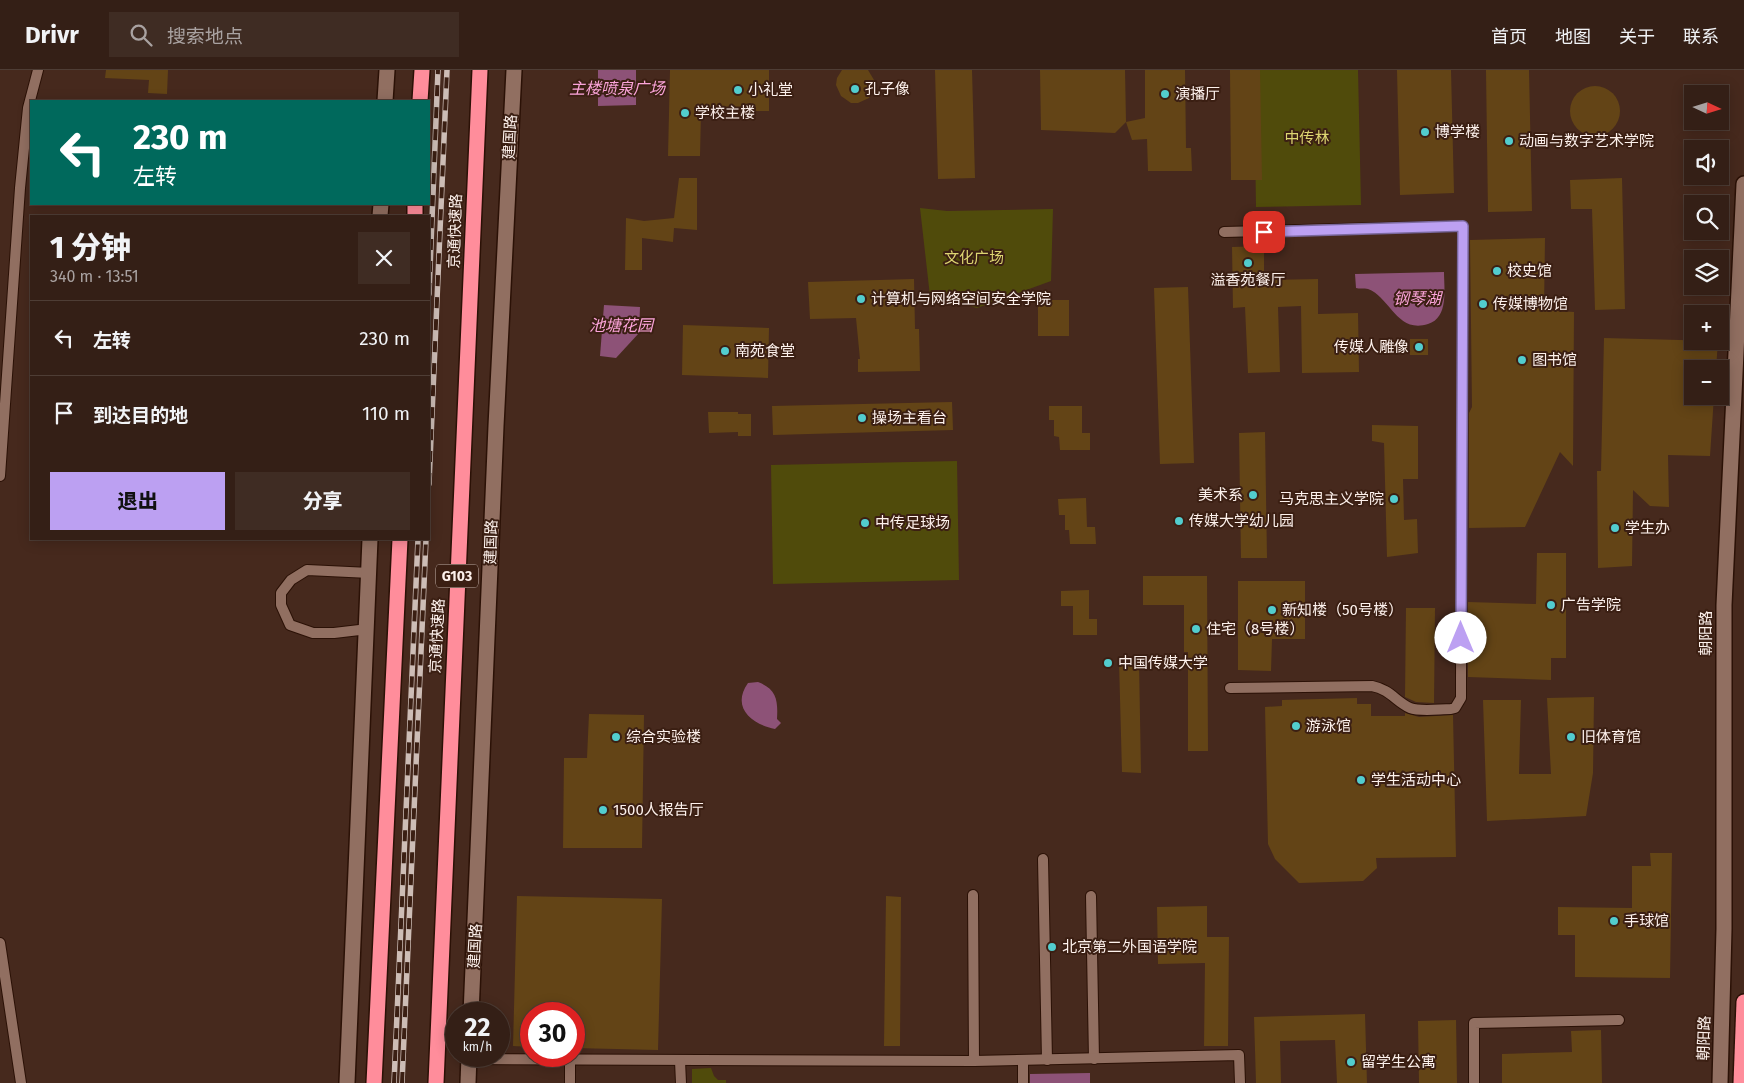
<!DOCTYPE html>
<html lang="zh">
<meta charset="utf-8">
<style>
body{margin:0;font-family:"Fira Sans","Noto Sans SC",sans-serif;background:#3f2c23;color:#f1f3f6;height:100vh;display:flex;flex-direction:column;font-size:19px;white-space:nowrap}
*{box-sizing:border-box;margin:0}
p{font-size:16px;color:#a9a2a1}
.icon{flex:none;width:28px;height:28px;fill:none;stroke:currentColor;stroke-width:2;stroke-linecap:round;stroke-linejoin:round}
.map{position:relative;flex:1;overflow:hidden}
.side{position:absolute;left:30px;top:145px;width:400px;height:325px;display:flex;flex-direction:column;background:#341f16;border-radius:0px;box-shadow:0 2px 12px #0003,0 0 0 1px #4e3d35}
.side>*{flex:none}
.top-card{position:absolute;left:30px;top:30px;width:400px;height:105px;border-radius:0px;box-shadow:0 2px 12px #0003,0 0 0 1px #4e3d35;background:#00695c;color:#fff;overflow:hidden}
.needle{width:32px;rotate:94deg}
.buttons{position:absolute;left:1684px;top:15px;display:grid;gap:10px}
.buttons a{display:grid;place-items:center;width:45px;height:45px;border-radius:0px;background:#341f16;box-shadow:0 2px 12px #0003,0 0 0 1px #4e3d35;font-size:25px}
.speed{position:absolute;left:445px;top:932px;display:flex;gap:10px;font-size:25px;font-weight:700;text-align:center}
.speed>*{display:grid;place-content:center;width:65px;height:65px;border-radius:50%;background:#341f16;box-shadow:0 2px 12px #0003,0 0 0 1px #4e3d35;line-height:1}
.speed small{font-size:12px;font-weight:400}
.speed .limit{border:8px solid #d22;background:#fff;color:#111}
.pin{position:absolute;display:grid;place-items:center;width:42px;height:42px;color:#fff;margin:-21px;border-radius:10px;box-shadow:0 2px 8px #0006}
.me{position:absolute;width:55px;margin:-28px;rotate:0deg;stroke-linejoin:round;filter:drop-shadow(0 0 4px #0008)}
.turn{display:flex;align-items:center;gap:18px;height:105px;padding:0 20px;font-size:22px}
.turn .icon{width:65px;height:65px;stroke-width:2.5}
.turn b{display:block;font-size:35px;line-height:42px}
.round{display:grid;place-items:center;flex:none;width:52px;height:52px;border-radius:0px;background:#3f2c23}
.summary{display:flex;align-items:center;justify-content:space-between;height:85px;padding:0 20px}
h1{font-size:30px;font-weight:800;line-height:38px}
.cta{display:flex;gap:10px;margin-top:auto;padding:10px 20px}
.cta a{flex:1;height:58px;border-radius:0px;background:#bca0f2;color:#111;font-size:20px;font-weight:800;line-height:58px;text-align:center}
.cta a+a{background:#3f2c23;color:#f1f3f6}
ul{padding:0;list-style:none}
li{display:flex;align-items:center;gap:15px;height:75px;padding:0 20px;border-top:1px solid #4e3d35}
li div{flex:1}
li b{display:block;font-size:19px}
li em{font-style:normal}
header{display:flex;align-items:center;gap:30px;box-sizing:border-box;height:70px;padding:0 25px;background:#341f16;border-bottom:1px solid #4e3d35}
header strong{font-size:24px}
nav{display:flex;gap:28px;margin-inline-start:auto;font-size:18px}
.search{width:350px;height:45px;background:#3f2c23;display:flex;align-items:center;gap:12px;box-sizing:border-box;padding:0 18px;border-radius:0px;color:#a9a2a1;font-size:19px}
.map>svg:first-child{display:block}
</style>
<header>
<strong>Drivr</strong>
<div class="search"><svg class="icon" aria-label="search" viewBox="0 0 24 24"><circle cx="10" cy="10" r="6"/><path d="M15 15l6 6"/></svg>搜索地点</div>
<nav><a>首页</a><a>地图</a><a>关于</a><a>联系</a></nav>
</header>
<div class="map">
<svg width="1744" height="1013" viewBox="0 0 1744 1013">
<rect width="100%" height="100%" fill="#46291d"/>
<g fill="#504b0b">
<path d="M1254 0H1358L1361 135 1256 137Z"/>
<path d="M920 138 947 141 1053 139 1051 211 977 238 930 226Z"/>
<path d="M957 391 959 510 773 514 771 395Z"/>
<path d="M711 998 714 1006 718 1010H726V1013H692V999Z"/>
</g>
<g fill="#8d5277">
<path d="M598 0H636V35L598 36Z"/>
<path d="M1444 202C1444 218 1449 248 1428 254 1397 264 1390 227 1368 219 1364 218 1359 219 1356 218L1355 204Z"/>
<path d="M604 235 640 237 639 263 616 288 600 286Z"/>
<path d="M758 612C777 619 778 631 777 649L781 653 775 659C751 654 731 637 748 613Z"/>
<path d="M1090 1003V1013H1030V1004Z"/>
</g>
<g fill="#634416">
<path d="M106 0H168L167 24 148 23 149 10 105 8Z"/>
<path d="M670 0H769V41H701L700 86H668Z"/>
<path d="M842 0H868L874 10V16L869 28 858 33H851L841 26 836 15 837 8Z"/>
<path d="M935 0H972L975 108 938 109Z"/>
<path d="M1040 0H1125L1126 52 1115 63 1041 60Z"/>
<path d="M1145 0H1185L1186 78H1191L1192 101H1148L1147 69 1132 70 1126 52 1145 48Z"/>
<path d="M1230 0H1260L1262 110H1231Z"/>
<path d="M1397 0H1451L1454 123 1400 125Z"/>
<path d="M1486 0H1529L1532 141 1488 142Z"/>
<circle cx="1595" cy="41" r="25"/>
<path d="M679 108H697V160L674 158 673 172 642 168V200H625L626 148 644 151 674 148Z"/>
<path d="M1622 108 1625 239 1595 240 1592 139H1571L1570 110Z"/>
<path d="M1545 168 1544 240 1574 242 1573 396 1560 382 1525 457 1469 458V343L1472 337 1470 170Z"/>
<path d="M1264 176V210L1318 209V244L1358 243 1359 302 1302 303 1301 236 1278 237 1280 302 1248 303 1245 237 1233 238 1232 177Z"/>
<path d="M914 209 915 259H919L920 301 858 302V289H860L856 248 810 249 808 212Z"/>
<path d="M1188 217 1194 393 1160 394 1154 218Z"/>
<rect x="1038" y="230" width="31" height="36"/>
<path d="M683 255 769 258 768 308 682 305Z"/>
<path d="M1604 268 1718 271 1716 299H1692V326H1714L1710 386 1668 385 1669 437 1650 436 1633 420 1632 496 1598 498 1597 401H1601Z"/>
<rect x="1410" y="269" width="18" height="16"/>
<path d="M952 332 953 360 773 365 772 336Z"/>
<path d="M1049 336H1082V363H1090V380H1060L1059 367 1054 366V350H1049Z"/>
<path d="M708 342H738V344H751V366H738V362L709 363Z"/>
<path d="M1372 355 1418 356V409H1403L1404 450 1417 449 1418 483 1387 487 1384 373 1372 371Z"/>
<path d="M1265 362 1267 488H1241L1239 363Z"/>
<path d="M1086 428 1087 457H1095L1096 474H1070L1069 460H1065V445H1059L1058 429Z"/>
<path d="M1537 483H1566V588H1551V610L1468 607V532L1536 534Z"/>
<path d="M1143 506H1207L1208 681H1188V582H1184V535H1143Z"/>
<path d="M1238 511H1305V569H1272L1271 601 1238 600Z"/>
<path d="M1089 520V549H1097V565H1073V536H1061V521Z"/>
<path d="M1406 538H1435L1434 633 1416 632 1405 627Z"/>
<path d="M1119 591H1139L1141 703 1122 702Z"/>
<path d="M1594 627 1593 703 1586 746 1487 751 1483 630H1521L1519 704H1551L1547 628Z"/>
<path d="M1357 628V634H1371V646H1405V643L1419 647 1453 645 1456 787 1376 788 1377 798 1363 811 1299 813 1275 789 1268 774 1265 637 1282 636V630Z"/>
<path d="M589 644 644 645 642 778H563L564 688H587Z"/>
<path d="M1650 783H1672L1670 908 1575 907V865H1558V837L1632 838V796H1651Z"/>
<path d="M517 826 662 829 658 980 574 978V944H531V977L513 976Z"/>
<path d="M886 826 901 827 900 976H884Z"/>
<path d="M1207 836V867H1229L1228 976H1204L1205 893 1158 894 1157 837Z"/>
<path d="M1365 944 1367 1013H1337L1335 970 1280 971 1281 1013H1256L1254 947Z"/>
<path d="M1456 950 1457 1013H1419L1418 951Z"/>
<path d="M1601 960 1602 1013H1502V984L1572 982 1571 961Z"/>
</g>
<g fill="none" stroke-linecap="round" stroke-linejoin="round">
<g stroke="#2b1106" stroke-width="12">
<g id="street">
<path d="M1224 162 1463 156 1461 608V628L1455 638 1451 639C1439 639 1421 642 1410 638 1395 631 1391 620 1372 616L1230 618"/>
<path d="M0 406 20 118 28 38 38 0"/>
<path d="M368 559 334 563H313L290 555 281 535V523L291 510 307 500 370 503"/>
<path d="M1043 789 1047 990"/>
<path d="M973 825 974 991"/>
<path d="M1091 826 1094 989"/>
<path d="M0 873 21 1013"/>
<path d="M469 989 974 991 1239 985 1240 1013"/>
<path d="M1023 990V1013"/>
<path d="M680 991 681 1013"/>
<path d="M570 1013V990"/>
<path d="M1474 1013V953L1619 950"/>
</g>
</g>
<g stroke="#2b1106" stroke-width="18">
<g id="secondary">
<path d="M385 31 387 0"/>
<path d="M380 146 381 134"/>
<path d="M471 944 496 356 514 0"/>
<path d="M347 1013 370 469"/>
<path d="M468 1013 469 986"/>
<path d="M1720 1013 1724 859V535L1744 114"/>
</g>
</g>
<g stroke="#2b1106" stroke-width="18">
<g id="highway">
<path d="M420 31 422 0"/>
<path d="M415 146V134"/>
<path d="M374 1013 400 469"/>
<path d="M436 1013 480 0"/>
<path d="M1741 1013 1744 932"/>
</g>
</g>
<use href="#street" stroke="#916f61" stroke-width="10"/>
<use href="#secondary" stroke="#916f61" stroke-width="15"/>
<use href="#highway" stroke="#ff8d9b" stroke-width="15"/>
<g stroke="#cdbdb6" stroke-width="5.5">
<g id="rail">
<path d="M429 224 438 0"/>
<path d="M429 414 447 0"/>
<path d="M394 1013 418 469"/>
<path d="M402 1013 426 469"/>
</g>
</g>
<use href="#rail" stroke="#3b1f13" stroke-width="4" stroke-dasharray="11" stroke-linecap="butt"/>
</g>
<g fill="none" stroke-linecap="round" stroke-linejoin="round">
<g stroke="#7a689d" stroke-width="12">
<path id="route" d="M1264 162 1463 156 1461 568"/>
</g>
<use href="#route" stroke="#bca0f2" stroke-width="9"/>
</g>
<g fill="#52cdce" stroke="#3b1f13" stroke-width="2">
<circle cx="855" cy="19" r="5"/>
<circle cx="738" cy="20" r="5"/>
<circle cx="1165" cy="24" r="5"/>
<circle cx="685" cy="43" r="5"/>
<circle cx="1425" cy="62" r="5"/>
<circle cx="1509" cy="71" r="5"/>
<circle cx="1248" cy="193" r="5"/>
<circle cx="1497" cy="201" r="5"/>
<circle cx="861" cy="229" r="5"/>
<circle cx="1483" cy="234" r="5"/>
<circle cx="1419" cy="277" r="5"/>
<circle cx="725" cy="281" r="5"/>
<circle cx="1522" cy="290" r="5"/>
<circle cx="862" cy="348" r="5"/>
<circle cx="1253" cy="425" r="5"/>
<circle cx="1394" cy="429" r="5"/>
<circle cx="1179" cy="451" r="5"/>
<circle cx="865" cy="453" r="5"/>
<circle cx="1615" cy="458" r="5"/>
<circle cx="1551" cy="535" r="5"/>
<circle cx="1272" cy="540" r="5"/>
<circle cx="1196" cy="559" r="5"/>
<circle cx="1108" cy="593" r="5"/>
<circle cx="1296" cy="656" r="5"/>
<circle cx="616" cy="667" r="5"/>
<circle cx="1571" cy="667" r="5"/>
<circle cx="1361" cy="710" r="5"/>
<circle cx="603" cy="740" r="5"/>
<circle cx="1614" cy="851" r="5"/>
<circle cx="1052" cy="877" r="5"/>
<circle cx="1351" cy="992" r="5"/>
</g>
<g text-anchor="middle" stroke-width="4" stroke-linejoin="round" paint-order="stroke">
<rect fill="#3b1f13" stroke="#c3b2ab" stroke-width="1" x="436" y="494.5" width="42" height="23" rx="4"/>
<g font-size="14" font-weight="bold" fill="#fdf1ec">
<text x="457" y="511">G103</text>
</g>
<g font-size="15" fill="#fdf1ec" stroke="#3b1f13" text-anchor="start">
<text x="865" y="24">孔子像</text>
<text x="748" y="25">小礼堂</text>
<text x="1175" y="29">演播厅</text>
<text x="695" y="48">学校主楼</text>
<text x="1435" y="67">博学楼</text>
<text x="1519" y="76">动画与数字艺术学院</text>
<text x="1507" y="206">校史馆</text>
<text x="1248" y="215" text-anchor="middle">溢香苑餐厅</text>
<text x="871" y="234">计算机与网络空间安全学院</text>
<text x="1493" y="239">传媒博物馆</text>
<text x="1409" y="282" text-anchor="end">传媒人雕像</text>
<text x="735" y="286">南苑食堂</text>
<text x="1532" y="295">图书馆</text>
<text x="872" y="353">操场主看台</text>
<text x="1243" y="430" text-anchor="end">美术系</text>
<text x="1384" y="434" text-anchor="end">马克思主义学院</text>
<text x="1189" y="456">传媒大学幼儿园</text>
<text x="875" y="458">中传足球场</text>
<text x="1625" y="463">学生办</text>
<text x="1561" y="540">广告学院</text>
<text x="1282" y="545">新知楼（50号楼）</text>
<text x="1206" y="564">住宅（8号楼）</text>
<text x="1118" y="598">中国传媒大学</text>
<text x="1306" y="661">游泳馆</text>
<text x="626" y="672">综合实验楼</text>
<text x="1581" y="672">旧体育馆</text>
<text x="1371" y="715">学生活动中心</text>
<text x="613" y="745">1500人报告厅</text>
<text x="1624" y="856">手球馆</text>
<text x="1062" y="882">北京第二外国语学院</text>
<text x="1361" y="997">留学生公寓</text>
</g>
<g font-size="15" fill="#fdf1ec" stroke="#3b1f13">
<text transform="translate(510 67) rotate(-87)" y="5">建国路</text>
<text transform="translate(455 161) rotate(-88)" y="5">京通快速路</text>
<text transform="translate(491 472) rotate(-88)" y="5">建国路</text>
<text transform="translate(1706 563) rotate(-90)" y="5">朝阳路</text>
<text transform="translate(437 566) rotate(-87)" y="5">京通快速路</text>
<text transform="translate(475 876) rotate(-87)" y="5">建国路</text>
<text transform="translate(1704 968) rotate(-88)" y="5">朝阳路</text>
</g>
<g font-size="15" fill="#ddd571" stroke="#3b1f13">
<text x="1307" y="73">中传林</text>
<text x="974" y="193">文化广场</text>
</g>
<g font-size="16" font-style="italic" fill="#fba4da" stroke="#3b1f13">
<text x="617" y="24">主楼喷泉广场</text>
<text x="1417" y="234">钢琴湖</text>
<text x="621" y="261">池塘花园</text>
</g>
</g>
</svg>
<div class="buttons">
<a><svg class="needle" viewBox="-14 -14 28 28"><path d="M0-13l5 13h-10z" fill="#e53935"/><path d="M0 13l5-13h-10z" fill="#a9a2a1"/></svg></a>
<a><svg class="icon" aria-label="sound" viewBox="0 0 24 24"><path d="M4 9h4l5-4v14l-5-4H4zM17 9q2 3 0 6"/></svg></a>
<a><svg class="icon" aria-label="search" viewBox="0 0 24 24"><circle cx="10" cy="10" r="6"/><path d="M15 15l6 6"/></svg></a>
<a><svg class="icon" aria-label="layers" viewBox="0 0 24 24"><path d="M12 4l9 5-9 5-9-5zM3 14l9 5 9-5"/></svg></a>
<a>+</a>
<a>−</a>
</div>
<div class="speed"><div>22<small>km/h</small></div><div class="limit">30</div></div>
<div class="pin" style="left:1264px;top:162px;background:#d93025"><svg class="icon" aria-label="arrive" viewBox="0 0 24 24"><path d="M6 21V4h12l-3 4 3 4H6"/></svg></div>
<svg class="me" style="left:1461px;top:568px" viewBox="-20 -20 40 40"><circle r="19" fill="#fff"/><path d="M0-13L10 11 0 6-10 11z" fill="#bca0f2"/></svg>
<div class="top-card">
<div class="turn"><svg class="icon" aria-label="left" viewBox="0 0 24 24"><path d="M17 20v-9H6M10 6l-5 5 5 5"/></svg><div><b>230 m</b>左转</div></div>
</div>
<section class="side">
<div class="summary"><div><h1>1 分钟</h1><p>340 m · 13:51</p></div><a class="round"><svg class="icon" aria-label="close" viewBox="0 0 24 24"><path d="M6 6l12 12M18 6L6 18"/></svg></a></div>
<ul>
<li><svg class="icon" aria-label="left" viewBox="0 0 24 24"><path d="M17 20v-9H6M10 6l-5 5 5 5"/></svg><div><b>左转</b></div><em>230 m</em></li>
<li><svg class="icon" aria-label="arrive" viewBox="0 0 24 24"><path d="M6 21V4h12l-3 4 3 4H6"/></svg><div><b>到达目的地</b></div><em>110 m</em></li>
</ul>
<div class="cta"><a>退出</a><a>分享</a></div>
</section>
</div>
